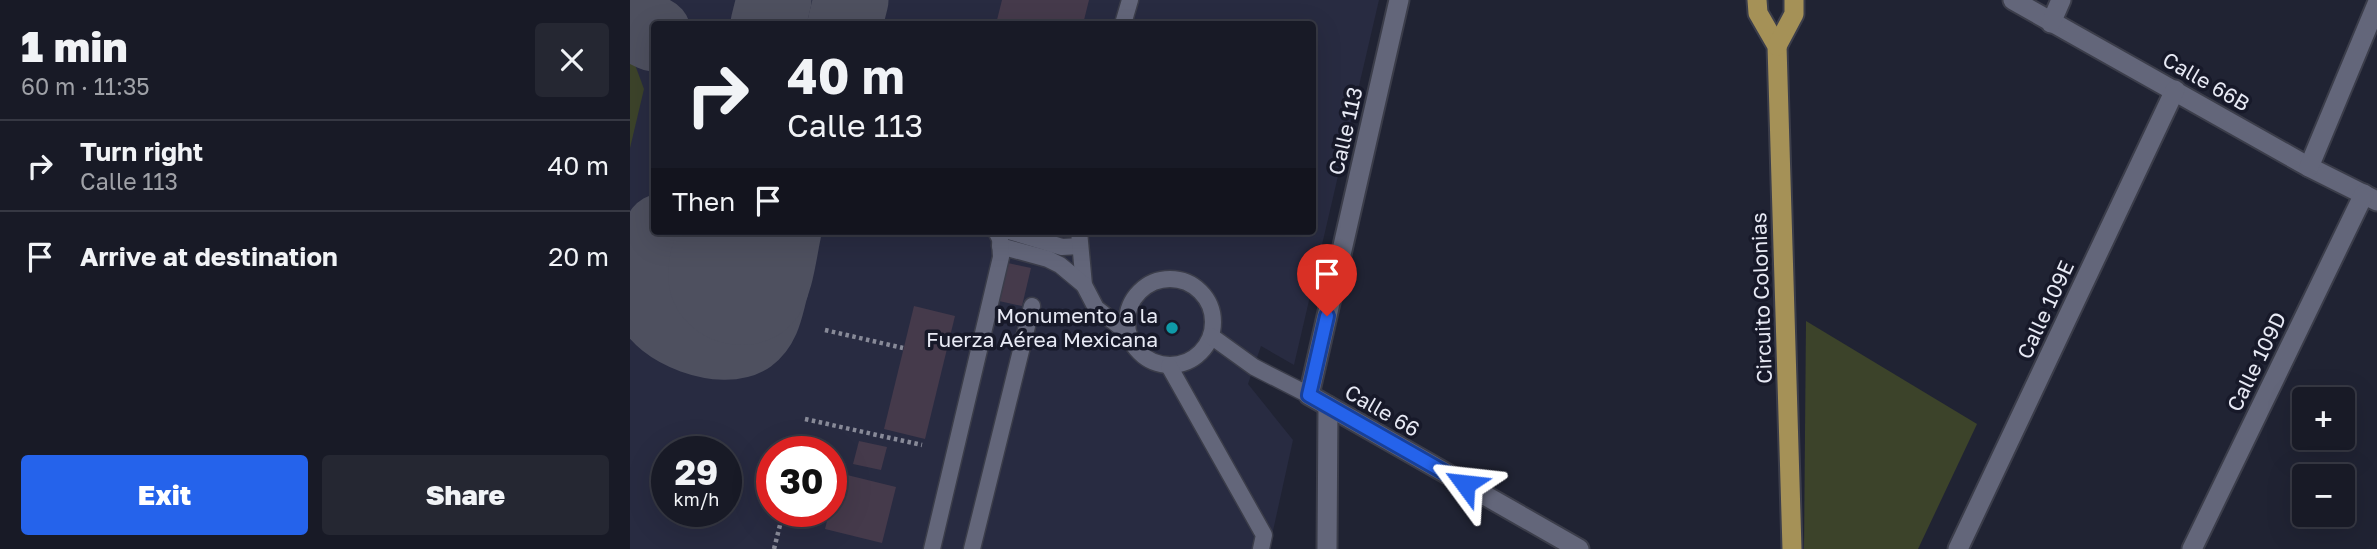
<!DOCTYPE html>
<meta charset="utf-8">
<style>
body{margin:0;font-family:"Golos Text",sans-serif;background:#252732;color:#f1f3f6;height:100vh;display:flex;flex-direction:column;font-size:26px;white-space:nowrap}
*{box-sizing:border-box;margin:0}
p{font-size:23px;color:#9fa1a7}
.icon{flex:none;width:38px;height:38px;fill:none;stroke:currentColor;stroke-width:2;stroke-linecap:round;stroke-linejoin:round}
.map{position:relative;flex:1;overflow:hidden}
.drawer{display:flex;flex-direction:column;background:#181a26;width:630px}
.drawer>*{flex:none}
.top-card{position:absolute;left:21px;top:21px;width:665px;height:214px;border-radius:7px;box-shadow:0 7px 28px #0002,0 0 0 2px #363843;background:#181a26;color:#f1f3f6;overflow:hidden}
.fabs{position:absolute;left:1662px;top:387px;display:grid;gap:14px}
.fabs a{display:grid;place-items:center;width:63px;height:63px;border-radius:7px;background:#181a26;box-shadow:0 7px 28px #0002,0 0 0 2px #363843;font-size:35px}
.speed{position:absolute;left:21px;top:436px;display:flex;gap:14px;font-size:35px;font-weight:700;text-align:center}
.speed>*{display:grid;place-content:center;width:91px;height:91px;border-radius:50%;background:#181a26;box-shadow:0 7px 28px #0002,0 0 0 2px #363843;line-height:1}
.speed small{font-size:18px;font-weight:400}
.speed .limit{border:10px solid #d22;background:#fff;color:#111}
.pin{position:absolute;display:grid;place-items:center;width:60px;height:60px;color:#fff;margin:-72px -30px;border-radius:50% 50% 50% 0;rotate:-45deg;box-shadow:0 0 7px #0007}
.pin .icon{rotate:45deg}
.me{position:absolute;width:77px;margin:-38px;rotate:300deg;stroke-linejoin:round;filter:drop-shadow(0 0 5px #0008)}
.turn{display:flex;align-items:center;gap:24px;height:147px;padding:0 21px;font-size:32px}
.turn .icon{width:91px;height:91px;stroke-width:2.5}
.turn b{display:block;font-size:49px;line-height:60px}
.then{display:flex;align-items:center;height:66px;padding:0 21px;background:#0003;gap:14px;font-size:26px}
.round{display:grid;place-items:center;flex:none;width:74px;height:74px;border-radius:7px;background:#252732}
.head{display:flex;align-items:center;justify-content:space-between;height:119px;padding:0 21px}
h1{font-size:42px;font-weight:800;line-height:52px}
.primary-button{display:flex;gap:14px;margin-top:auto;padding:14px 21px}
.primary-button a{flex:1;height:80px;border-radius:7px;background:#2563eb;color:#fff;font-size:28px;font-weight:800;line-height:80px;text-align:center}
.primary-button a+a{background:#252732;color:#f1f3f6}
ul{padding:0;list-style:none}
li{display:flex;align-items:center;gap:21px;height:91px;padding:0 21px;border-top:2px solid #363843}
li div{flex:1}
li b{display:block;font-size:26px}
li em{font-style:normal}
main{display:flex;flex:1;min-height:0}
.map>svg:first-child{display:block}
</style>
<main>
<section class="drawer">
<div class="head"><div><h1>1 min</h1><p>60 m · 11:35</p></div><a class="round"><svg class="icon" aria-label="close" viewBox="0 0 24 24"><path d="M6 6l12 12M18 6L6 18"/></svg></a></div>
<ul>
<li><svg class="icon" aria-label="right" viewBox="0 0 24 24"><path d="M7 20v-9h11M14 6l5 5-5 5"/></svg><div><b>Turn right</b><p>Calle 113</p></div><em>40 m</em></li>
<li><svg class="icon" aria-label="arrive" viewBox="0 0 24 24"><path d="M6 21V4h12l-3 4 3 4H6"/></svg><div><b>Arrive at destination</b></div><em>20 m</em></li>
</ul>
<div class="primary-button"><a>Exit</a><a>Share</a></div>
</section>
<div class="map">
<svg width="1747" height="549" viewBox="0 0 1747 549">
<rect width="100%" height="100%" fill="#202333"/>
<path fill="#282b41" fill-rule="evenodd" d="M0 0H749L664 365 631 346 618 384 663 440 639 549H0ZM24 24H682V231H24ZM37 452H96V511H37ZM142 452H201V511H142Z"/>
<g fill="#3c432a">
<path d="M0 0H35L34 4 17 11Z"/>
<path d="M0 59 4 62 14 89 0 148Z"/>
<path d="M1176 321 1347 424 1288 549H1174Z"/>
</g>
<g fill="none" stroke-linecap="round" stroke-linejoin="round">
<g stroke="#4e505f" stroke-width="75">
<path d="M0 22 24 34"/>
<path d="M138 24 144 0"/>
<path d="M215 24 221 0"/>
<path d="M32 231C26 253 16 278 21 301 28 330 94 354 119 336 134 325 136 305 141 288"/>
<path d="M86 231C82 246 72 268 77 284 84 307 118 316 135 298 146 286 150 248 154 231"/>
</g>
</g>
<g fill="#453a4b">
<path d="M372 0H459L453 24H366Z"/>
<path d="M378 263 401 268 392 306 369 301Z"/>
<path d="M284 306 325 316 295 439 254 429Z"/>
<path d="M229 441 257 447 251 470 223 464Z"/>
<path d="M209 473 266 487 252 543 195 529Z"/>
</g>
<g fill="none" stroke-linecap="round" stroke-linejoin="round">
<g stroke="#3b3d4a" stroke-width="19">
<g id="service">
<path d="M493 24 500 0"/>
<path d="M379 231 432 247 450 246"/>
<path d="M449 231 454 285 466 308 498 333"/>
<path d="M370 246 418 259 430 265 454 285"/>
<circle cx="540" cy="322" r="43"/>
<path d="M581 336 624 367 679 395"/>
<path d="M539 366 634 535 631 549"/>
<path d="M302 549 371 257 370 239 366 231"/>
<path d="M342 549 402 306"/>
</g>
</g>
<g stroke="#3b3d4a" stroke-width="23">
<g id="minor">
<path d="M769 0 679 395 949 549"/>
<path d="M1383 0 1679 167 1747 201"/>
<path d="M1421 23 1431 0"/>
<path d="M1679 167 1747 4"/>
<path d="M697 549 698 406"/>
<path d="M1328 549 1545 90"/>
<path d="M1562 549 1734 194"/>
</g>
</g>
<g stroke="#3b3d4a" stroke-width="23">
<g id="primary">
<path d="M1127 0 1128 13 1147 46 1162 549"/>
<path d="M1147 46 1164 14V0"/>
</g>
</g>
<g stroke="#888a98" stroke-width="4.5" stroke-dasharray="3.5 3.5" stroke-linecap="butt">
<path d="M195 330 273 348"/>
<path d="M175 419 292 445"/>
<path d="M144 549 150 525"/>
</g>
<use href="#service" stroke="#63667a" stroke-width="16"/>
<use href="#minor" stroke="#63667a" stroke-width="19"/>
<use href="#primary" stroke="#a59157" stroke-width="19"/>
</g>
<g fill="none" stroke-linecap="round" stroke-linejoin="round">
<g stroke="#184099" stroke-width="18">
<path id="route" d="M697 316 679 395 835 484"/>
</g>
<use href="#route" stroke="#2563eb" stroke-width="12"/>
</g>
<circle fill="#0f9aa8" stroke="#171929" stroke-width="2.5" cx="542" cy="328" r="7"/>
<g text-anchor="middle" stroke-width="7" stroke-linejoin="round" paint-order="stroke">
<g font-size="21" fill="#e7e9f4" stroke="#171929">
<text transform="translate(1576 82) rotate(30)" y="7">Calle 66B</text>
<text transform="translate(716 131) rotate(-77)" y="7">Calle 113</text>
<text transform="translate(1132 298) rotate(-92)" y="7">Circuito Colonias</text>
<text transform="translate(1416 310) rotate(-65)" y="7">Calle 109E</text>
<text transform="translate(1627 362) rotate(-64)" y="7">Calle 109D</text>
<text transform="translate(752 411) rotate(30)" y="7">Calle 66</text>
</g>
<g font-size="21" fill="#e7e9f4" stroke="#171929" text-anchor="end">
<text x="528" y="323">Monumento a la<tspan x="528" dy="24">Fuerza Aérea Mexicana</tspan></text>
</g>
</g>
</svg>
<div class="fabs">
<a>+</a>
<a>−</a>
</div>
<div class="speed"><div>29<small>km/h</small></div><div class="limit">30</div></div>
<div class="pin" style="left:697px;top:316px;background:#d93025"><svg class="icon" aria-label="arrive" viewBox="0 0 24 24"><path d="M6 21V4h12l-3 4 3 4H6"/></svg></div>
<svg class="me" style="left:835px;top:484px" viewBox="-20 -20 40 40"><path d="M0-17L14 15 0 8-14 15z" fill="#2563eb" stroke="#fff" stroke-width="4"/></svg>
<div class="top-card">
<div class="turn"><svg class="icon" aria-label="right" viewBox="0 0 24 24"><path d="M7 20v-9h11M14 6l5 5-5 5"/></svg><div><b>40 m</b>Calle 113</div></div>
<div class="then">Then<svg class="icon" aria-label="arrive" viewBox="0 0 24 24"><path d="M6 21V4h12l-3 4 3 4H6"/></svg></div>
</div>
</div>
</main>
